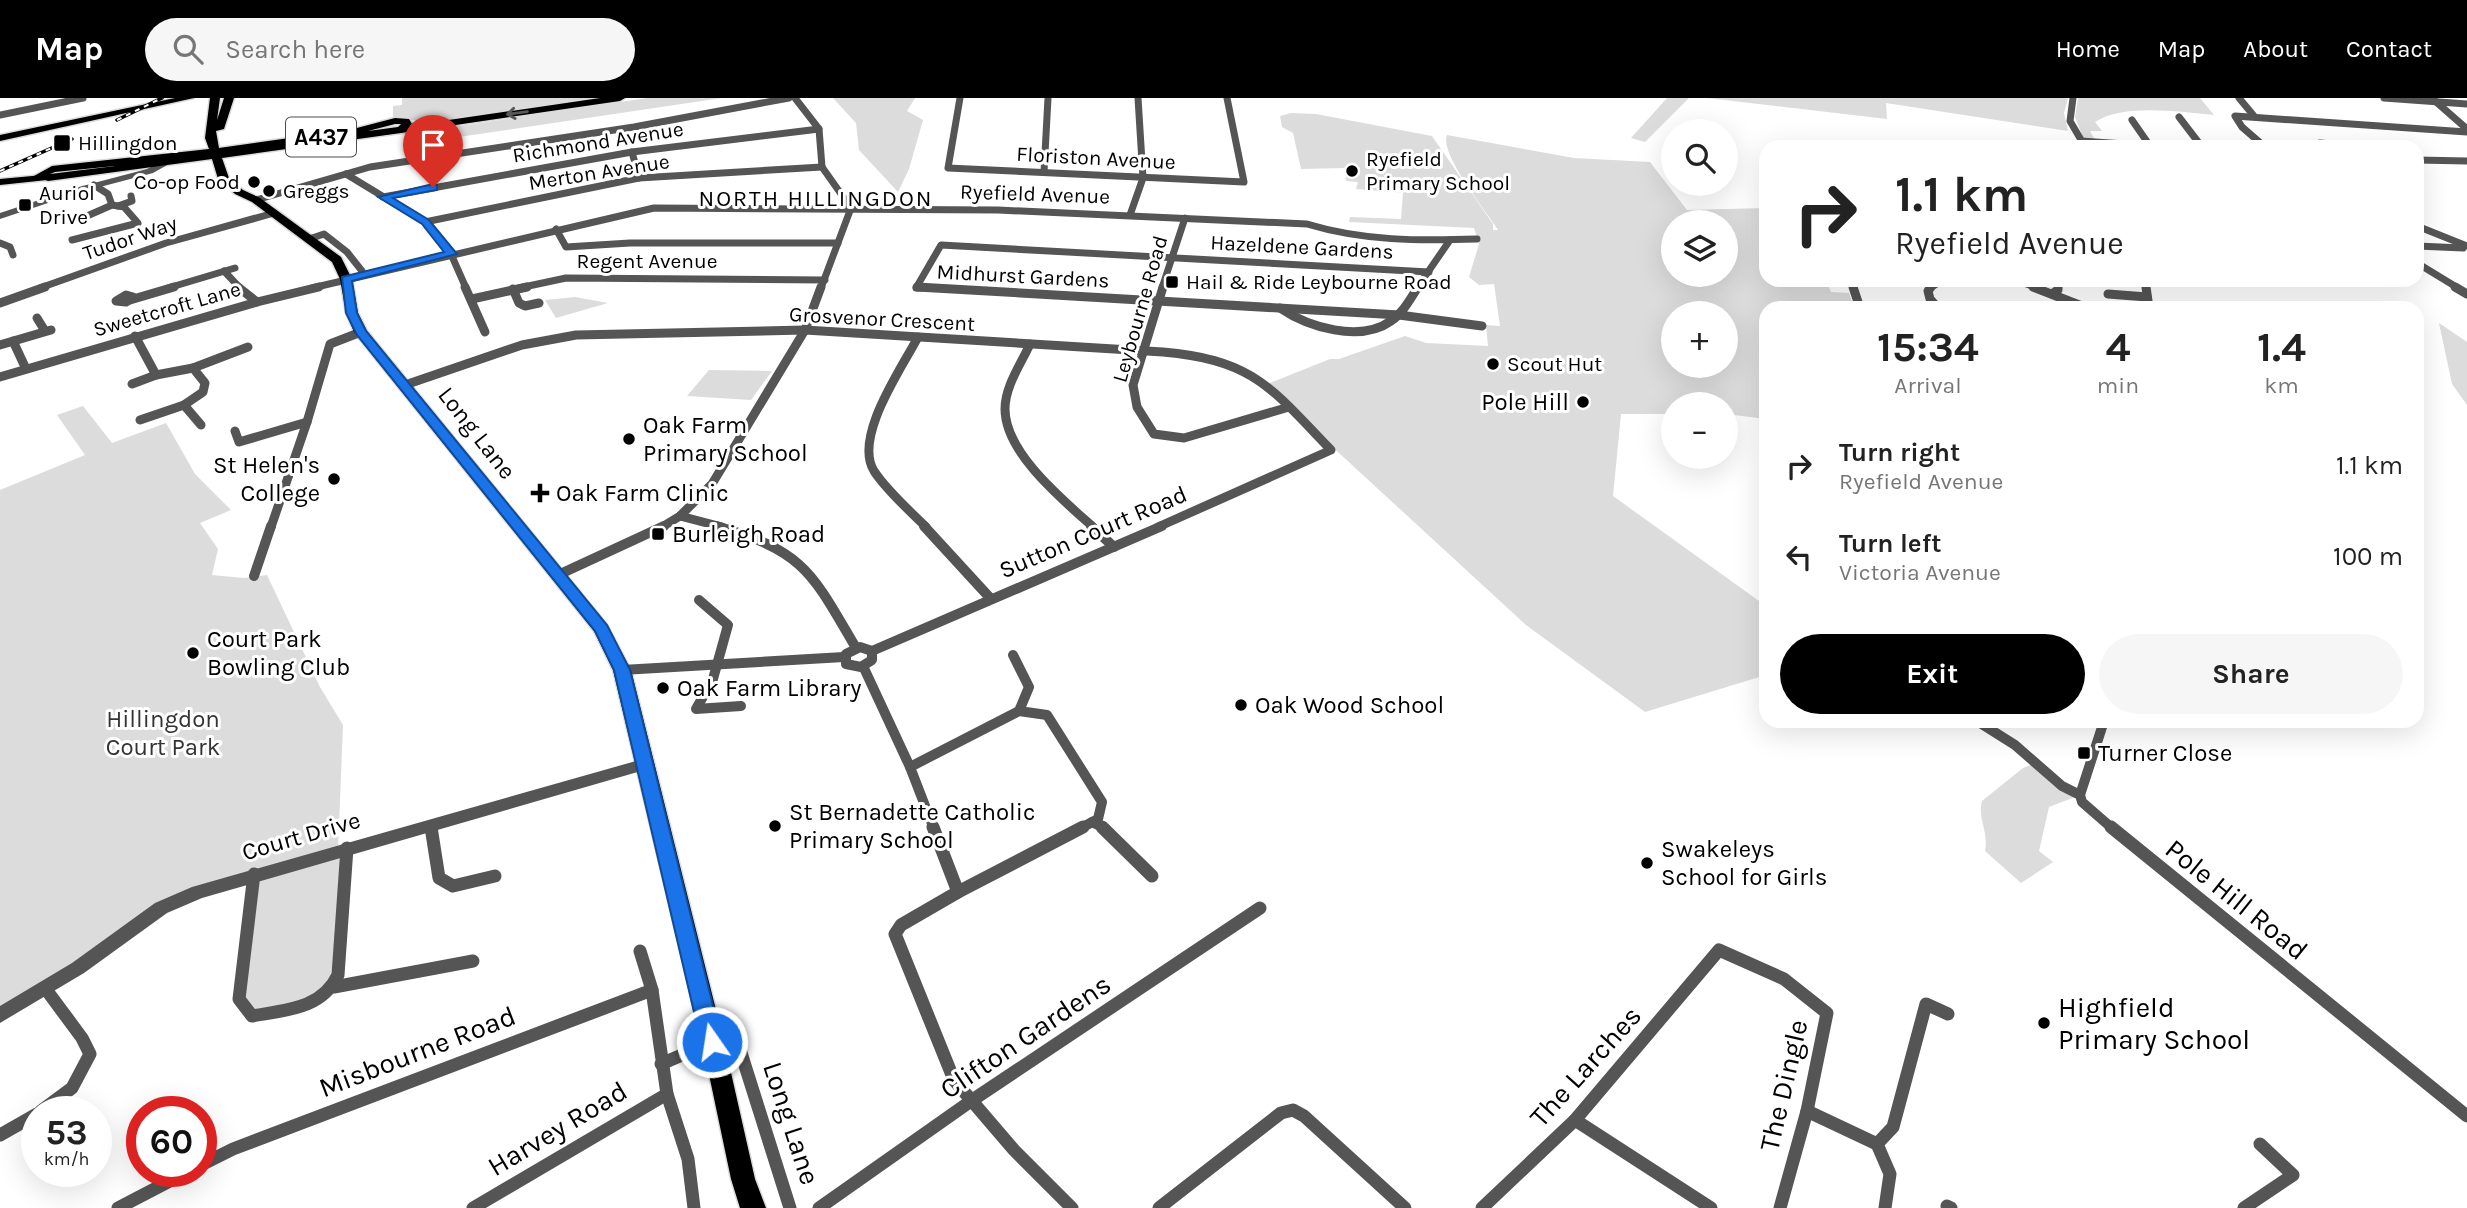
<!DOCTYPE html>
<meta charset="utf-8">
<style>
body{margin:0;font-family:Karla,sans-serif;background:#f6f6f6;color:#222;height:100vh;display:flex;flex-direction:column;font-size:26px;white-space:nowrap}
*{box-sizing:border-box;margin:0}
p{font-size:23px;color:#767676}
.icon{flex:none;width:38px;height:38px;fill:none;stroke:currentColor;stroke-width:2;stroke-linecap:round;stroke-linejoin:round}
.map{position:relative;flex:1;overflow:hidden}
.side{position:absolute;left:1759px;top:203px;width:665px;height:427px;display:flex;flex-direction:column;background:#fff;border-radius:21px;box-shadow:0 7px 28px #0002}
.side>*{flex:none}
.banner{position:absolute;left:1759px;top:42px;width:665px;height:147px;border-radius:21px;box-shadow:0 7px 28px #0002;background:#fff;color:#222;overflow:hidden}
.buttons{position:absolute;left:1661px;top:21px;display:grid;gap:14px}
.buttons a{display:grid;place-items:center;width:77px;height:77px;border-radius:50%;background:#fff;box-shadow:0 7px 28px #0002;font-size:35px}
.speed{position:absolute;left:21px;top:998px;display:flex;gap:14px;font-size:35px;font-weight:700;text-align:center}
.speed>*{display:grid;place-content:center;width:91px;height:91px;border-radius:50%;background:#fff;box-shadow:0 7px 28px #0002;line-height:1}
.speed small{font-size:18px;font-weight:400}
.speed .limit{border:10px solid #d22;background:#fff;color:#111}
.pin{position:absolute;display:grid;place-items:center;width:60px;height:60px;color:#fff;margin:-72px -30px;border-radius:50% 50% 50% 0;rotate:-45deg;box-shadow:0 0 7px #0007}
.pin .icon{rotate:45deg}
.me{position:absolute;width:77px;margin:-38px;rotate:347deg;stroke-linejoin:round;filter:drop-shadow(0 0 5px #0008)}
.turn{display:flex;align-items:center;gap:24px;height:147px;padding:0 21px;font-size:32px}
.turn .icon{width:91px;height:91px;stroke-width:2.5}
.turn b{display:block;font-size:49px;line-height:60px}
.eta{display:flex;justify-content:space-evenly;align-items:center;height:119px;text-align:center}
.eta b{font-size:42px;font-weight:700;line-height:49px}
.primary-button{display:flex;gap:14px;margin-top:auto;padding:14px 21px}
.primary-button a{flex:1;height:80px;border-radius:42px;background:#000;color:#fff;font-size:28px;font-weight:700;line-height:80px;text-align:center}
.primary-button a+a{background:#f6f6f6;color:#222}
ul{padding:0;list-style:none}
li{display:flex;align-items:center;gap:21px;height:91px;padding:0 21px}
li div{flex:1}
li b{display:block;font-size:26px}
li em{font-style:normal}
header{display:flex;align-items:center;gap:42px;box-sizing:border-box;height:98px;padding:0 35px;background:#000;color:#fff}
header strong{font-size:33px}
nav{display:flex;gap:38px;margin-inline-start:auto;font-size:24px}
.search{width:490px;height:63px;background:#f6f6f6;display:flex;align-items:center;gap:18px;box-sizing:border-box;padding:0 24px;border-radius:38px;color:#767676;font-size:26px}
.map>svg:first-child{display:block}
</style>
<header>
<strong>Map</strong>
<div class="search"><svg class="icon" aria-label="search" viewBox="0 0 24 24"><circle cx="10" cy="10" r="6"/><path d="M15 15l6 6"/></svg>Search here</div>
<nav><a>Home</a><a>Map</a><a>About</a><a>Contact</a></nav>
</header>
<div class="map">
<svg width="2467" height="1110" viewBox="0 0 2467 1110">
<rect width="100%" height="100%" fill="#fff"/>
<g fill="#dcdcdc" fill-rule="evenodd">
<path d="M402 0H607L412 29 417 24 414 22H393V8L402 7Z"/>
<path d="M647 0H722L425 44 427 33Z"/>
<path d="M833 0H915L907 13 923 22 909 71 898 94 859 52 856 25Z"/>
<path d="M1667 0H1689L1645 44 1631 40Z"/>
<path d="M1707 0H2068L2064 15 2068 33 1886 5 1887 21Z"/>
<path d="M2078 0H2200L2214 17C2180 14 2124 5 2095 24L2102 33H2090L2095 42H2084L2075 19Z"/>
<path d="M1291 15 1316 16 1432 38 1493 126V132H1498C1486 113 1439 56 1447 37L1574 60 1650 64 1687 112 1766 110V182H1826L1831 194 1849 195 1854 210H1766V321L1726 316V306H1673V316H1621L1613 398 1766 508V577L1645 614 1526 527 1265 287 1330 261H1339L1405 238 1426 245 1488 248 1486 227 1500 228 1494 186 1479 187 1469 179 1479 146 1474 130 1349 124 1350 119 1401 121 1403 95 1356 91 1358 84 1346 83 1345 70 1301 71 1293 35 1282 29 1280 18ZM1673 124H1726V177H1673ZM1673 215H1726V268H1673Z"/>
<path d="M575 199 608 205 556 220 545 202Z"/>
<path d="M2439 225 2467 244V307L2452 286Z"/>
<path d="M709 272 772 273 751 302 687 298Z"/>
<path d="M83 308 112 345 166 325 195 376 231 412 200 425 218 451 212 477 244 480 267 477 320 589 343 627 338 753 347 750 338 877 317 905 252 918 239 901 253 777 198 794 0 917V392L85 357 57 317Z"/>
<path d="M2036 665 2080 697 2049 709 2039 753 2053 764 2021 785 1985 753C1989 734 1977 719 1982 703L2023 670Z"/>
</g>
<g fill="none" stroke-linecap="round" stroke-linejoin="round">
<g stroke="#dbdbdb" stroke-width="3">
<path id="primary" d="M210 0H220L217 22 224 0H234L224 31 216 33 219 50 353 31 395 20 409 21 412 26 401 35 222 60 229 80 243 92 260 100 341 159 352 181 358 215 367 233 607 527 631 572 725 948 755 1081 766 1110H740L731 1081 703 948 613 572 594 533 354 234 346 215 340 181 332 164 252 104 235 96 218 81 212 61 48 83 34 78 52 68 209 51 205 40ZM395 26H401L398 29 368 33ZM115 68 50 76 55 74Z"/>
</g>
<g stroke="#dbdbdb" stroke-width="3">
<g id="trunk">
<path d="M175 0H194L0 43V37Z"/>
<path d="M600 0H625L620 3 401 35 396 32 401 29Z"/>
<path d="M43 77 49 80 47 82 0 87V81Z"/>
</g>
</g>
<g stroke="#555" stroke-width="7">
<path d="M795 0 819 31 822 69 851 110"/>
<path d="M960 0 948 70 1244 84 1227 0"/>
<path d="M2073 0 2070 23 2084 47"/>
<path d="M2239 0 2254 18"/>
<path d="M2384 0 2467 6"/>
<path d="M2434 2 2467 31"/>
<path d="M0 17 83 0"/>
<path d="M2179 19 2202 49"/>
<path d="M2132 22 2150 48"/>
<path d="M2081 43 2168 49"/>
<path d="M2320 45 2366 49"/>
<path d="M2265 49 2242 29 2235 18 2467 34"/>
<path d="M632 54 639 80"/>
<path d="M2417 62 2467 63"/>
<path d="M1044 74 1048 0"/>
<path d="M346 76 425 124 451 156 466 190"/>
<path d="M383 99 632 54 819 31"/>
<path d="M256 102 370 69 634 29 789 0"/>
<path d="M118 108 132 103 131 98"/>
<path d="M1130 117 1143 80 1138 0"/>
<path d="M72 119 87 118 112 107"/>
<path d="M425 124 639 80 822 69"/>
<path d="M2417 128 2467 148"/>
<path d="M556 131 566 149 630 145H838"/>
<path d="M309 141 324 136 347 154 362 173"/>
<path d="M72 142 138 125 124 109 112 107 108 96 94 87"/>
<path d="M0 145 10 149 13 157"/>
<path d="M2417 148 2463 150"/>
<path d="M2417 165 2458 190"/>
<path d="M224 173 240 190"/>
<path d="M1851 182 1854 190"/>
<path d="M2016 182 2037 190"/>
<path d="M2057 182 2058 190"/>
<path d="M2145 182 2146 190"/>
<path d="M40 190 166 145 274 115"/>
<path d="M168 190 235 170"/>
<path d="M312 190 654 110 998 112 1307 126C1363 143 1419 143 1477 141"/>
<path d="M519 190 566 180 825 182"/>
<path d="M821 190 851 110"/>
<path d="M923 190H916L941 147 1429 174"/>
<path d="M1162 190 1185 120"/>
<path d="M1417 190 1450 142"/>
<path d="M1930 190 1943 182"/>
</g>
<g stroke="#555" stroke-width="9">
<path d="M238 189 257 204"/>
<path d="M465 189 485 234"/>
<path d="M917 189 1399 217 1482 228"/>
<path d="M1163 189 1133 287 1137 309 1154 336 1184 340 1289 309"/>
<path d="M1853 189 1860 210"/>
<path d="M1931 189 1928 193 1930 201 1938 210"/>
<path d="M2033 189 2087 210"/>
<path d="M2146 189 2149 210"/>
<path d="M2455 189 2467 196"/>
<path d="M513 191 519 205 525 208 539 205"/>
<path d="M2053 195 2058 192V189"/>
<path d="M2108 196 2147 199"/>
<path d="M126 197 133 199 126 204 116 203Z"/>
<path d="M472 201 527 189"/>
<path d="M130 202 174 189"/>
<path d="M0 205 45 189"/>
<path d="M1280 210C1308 229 1360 245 1391 223 1403 215 1410 201 1418 189"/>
<path d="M1953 210H1979"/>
<path d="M37 220 45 233"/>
<path d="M135 238 156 277 193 270 205 285 203 294 184 307 201 327"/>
<path d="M918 239C902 270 853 339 874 373 887 393 909 412 926 429"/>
<path d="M13 243 26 271"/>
<path d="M1030 246C1021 266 1005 288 1005 311 1005 355 1063 402 1093 429"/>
<path d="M0 247 51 232"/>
<path d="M193 270 248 249"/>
<path d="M0 279 257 204 319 189"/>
<path d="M132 286 156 277"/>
<path d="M405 287 522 247 576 237 805 232 1163 254C1254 262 1271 290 1331 352L1158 429"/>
<path d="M140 322 184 307"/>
<path d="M235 333 239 344 307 324"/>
<path d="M680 418 722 429"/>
<path d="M271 429 307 324 330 246 361 234"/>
<path d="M662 429 680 418 712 386 805 232 821 189"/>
</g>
<g stroke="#555" stroke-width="10">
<path d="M716 428C805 453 812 475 856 550"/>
<path d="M924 428 991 501"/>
<path d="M1091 428 1114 449"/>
<path d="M558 477 664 428"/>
<path d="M254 478 271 428"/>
<path d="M699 502 728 527 713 581 696 611 741 608"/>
<path d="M860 549 872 553V562L861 569 846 566V556Z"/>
<path d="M872 553 1162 428"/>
<path d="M1013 557 1029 589 1019 613"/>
<path d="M863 568 910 669 934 731"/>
<path d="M622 572 844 559"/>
<path d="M1977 623 2015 647 2062 688 2080 697 2082 704 2113 731"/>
<path d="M910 669 1019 613 1047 617 1102 704 1098 721 1079 731"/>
<path d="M2080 697 2104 623"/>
<path d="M1092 724 1106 731"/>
<path d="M431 727 432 731"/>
</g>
<g stroke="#555" stroke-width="13">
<path d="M431 729 439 780 453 788 495 778"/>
<path d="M933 729 958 794 901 827 895 836 954 982 1014 1052 1072 1110"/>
<path d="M1102 729 1152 778"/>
<path d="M2111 729 2467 1018"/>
<path d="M254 776 239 901 252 918C286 912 322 911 338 877L347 750"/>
<path d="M958 794 1083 729"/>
<path d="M640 853 652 892 667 996 688 1061 694 1110"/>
<path d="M334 889 473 863"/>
<path d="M714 948 736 939 790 1110"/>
<path d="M661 966 712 944"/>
<path d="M41 1013 72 990 90 956 82 940 45 890"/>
<path d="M1807 1013 1877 1046"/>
<path d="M1575 1022 1711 1110"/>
<path d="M0 1037 37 1016"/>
<path d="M1877 1046 1893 1029 1926 906 1948 916"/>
<path d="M1877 1046 1890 1076 1885 1110"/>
<path d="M201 1067 233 1051 652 892"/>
<path d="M1947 1108 1951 1110"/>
<path d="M118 1110 189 1073"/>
<path d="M473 1110 667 996"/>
<path d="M819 1110 971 1003 1260 810"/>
<path d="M1159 1110 1281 1015 1293 1012 1304 1018 1405 1110"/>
<path d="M1482 1110 1575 1022 1719 852 1784 881 1827 915 1807 1013 1780 1110"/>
<path d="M2244 1110 2293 1077 2260 1046"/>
</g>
<g fill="#555" fill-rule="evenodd">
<path d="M166 61 170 64 169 66 153 75 81 94 0 121V115L75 90 147 71Z"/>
<path d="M643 661 648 663 651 667 648 671 202 800 167 815 84 875 0 925V908L72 865 155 805 192 789Z"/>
</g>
<use href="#primary" fill="#000" fill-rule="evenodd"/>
<use href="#trunk" fill="#000" fill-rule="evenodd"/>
<g stroke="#000" stroke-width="3.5">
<g id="rail">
<path d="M117 22 162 0"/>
<path d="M0 73 72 41"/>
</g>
</g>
<use href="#rail" stroke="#fff" stroke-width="2" stroke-dasharray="5" stroke-linecap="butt"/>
</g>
<defs><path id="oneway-shaft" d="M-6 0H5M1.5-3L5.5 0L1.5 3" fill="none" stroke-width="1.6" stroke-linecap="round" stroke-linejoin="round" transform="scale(1.75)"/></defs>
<use stroke="#595959" href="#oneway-shaft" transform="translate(517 15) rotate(172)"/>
<path fill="#1a73e8" stroke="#114b97" stroke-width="2" d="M433 86 437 87V92L393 100 429 122 457 156 352 183 357 215 366 233 607 527 630 572 722 944 719 951 712 954 704 951 701 944 614 572 595 533 357 237 346 215 342 179 444 154 422 126 378 99Z"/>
<g fill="#000" stroke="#fff" stroke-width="2.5">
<rect x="53" y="36" width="18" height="18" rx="3.5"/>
<circle cx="1352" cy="73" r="7"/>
<circle cx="254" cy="84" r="7"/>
<circle cx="269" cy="93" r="7"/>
<rect x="18" y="100" width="14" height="14" rx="3.5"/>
<rect x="1165" y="177" width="14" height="14" rx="3.5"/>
<circle cx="1493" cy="266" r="7"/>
<circle cx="1583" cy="304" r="7"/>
<circle cx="629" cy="341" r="7"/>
<circle cx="334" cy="381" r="7"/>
<path d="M536.5 384.5h7v7h7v7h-7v7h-7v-7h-7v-7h7z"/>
<rect x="651" y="429" width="14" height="14" rx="3.5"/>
<circle cx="193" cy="555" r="7"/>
<circle cx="663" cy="590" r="7"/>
<circle cx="1241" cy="607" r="7"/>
<rect x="2077" y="648" width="14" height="14" rx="3.5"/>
<circle cx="775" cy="728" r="7"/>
<circle cx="1647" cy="765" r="7"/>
<circle cx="2044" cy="925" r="7"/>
</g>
<g text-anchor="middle" stroke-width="6" stroke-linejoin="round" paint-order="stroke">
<g font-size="21" fill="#000" stroke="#fff">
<text transform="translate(598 44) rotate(-9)" y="7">Richmond Avenue</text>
<text transform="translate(1096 60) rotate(3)" y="7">Floriston Avenue</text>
<text transform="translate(599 74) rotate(-9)" y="7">Merton Avenue</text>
<text transform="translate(1035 96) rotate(2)" y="7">Ryefield Avenue</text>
<text transform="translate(130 140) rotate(-19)" y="7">Tudor Way</text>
<text transform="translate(1302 149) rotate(3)" y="7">Hazeldene Gardens</text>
<text x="647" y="170">Regent Avenue</text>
<text transform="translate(1023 178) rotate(3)" y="7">Midhurst Gardens</text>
<text transform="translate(167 211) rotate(-16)" y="7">Sweetcroft Lane</text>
<text transform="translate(1140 211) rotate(-74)" y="7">Leybourne Road</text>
<text transform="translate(882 221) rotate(3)" y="7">Grosvenor Crescent</text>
</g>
<g font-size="21" fill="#000" stroke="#fff" text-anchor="start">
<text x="78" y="52">Hillingdon</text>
<text x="1366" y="68">Ryefield<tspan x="1366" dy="24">Primary School</tspan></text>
<text x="240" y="91" text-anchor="end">Co-op Food</text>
<text x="283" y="100">Greggs</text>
<text x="39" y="102">Auriol<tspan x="39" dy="24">Drive</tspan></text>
<text x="1186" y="191">Hail &amp; Ride Leybourne Road</text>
<text x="1507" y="273">Scout Hut</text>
</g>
<rect fill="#fff" stroke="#4c4c4c" stroke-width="2" x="286" y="19.5" width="70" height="39" rx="5"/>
<g font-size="23" font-weight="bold" fill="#000">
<text x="321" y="47">A437</text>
</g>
<g font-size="23" letter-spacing="2" fill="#000" stroke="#fff">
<text x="816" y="108">NORTH HILLINGDON</text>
</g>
<g font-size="24" fill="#000" stroke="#fff" text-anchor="start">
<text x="1569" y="312" text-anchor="end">Pole Hill</text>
<text x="643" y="335">Oak Farm<tspan x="643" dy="28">Primary School</tspan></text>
<text x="320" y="375" text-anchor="end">St Helen's<tspan x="320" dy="28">College</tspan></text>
<text x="556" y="403">Oak Farm Clinic</text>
<text x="672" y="444">Burleigh Road</text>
<text x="207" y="549">Court Park<tspan x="207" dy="28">Bowling Club</tspan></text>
<text x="677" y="598">Oak Farm Library</text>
<text x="1255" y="615">Oak Wood School</text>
<text x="2098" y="663">Turner Close</text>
<text x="789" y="722">St Bernadette Catholic<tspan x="789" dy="28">Primary School</tspan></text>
<text x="1661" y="759">Swakeleys<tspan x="1661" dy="28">School for Girls</tspan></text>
</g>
<g font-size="24" fill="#000" stroke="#fff">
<text transform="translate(477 335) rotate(52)" y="8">Long Lane</text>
<text transform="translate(1093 434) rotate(-23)" y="8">Sutton Court Road</text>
<text transform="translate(301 738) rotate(-16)" y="8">Court Drive</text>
</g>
<g font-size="24" fill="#333" stroke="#fff">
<text x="163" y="629">Hillingdon<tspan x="163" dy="28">Court Park</tspan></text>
</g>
<g font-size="28" fill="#000" stroke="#fff">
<text transform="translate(2237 801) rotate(39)" y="10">Pole Hill Road</text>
<text transform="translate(1025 938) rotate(-34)" y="10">Clifton Gardens</text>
<text transform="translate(417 953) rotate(-21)" y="10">Misbourne Road</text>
<text transform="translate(1585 968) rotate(-48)" y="10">The Larches</text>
<text transform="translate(1783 987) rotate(-77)" y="10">The Dingle</text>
<text transform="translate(792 1025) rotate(72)" y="10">Long Lane</text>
<text transform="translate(557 1030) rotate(-31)" y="10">Harvey Road</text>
</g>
<g font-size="28" fill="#000" stroke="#fff" text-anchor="start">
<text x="2058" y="919">Highfield<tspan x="2058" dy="32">Primary School</tspan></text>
</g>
</g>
</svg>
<div class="buttons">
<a><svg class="icon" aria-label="search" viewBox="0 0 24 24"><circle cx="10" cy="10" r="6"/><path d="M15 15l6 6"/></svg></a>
<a><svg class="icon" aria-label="layers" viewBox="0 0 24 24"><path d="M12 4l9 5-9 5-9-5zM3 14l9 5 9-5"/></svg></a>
<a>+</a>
<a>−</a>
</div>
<div class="speed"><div>53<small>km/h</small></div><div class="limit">60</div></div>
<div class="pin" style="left:433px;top:89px;background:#d93025"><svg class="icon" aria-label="arrive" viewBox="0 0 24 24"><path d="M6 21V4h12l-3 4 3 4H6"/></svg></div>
<svg class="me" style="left:712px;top:944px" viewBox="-20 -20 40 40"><circle r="17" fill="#1a73e8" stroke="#fff" stroke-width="3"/><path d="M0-11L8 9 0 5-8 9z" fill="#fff"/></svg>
<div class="banner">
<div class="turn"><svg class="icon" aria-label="right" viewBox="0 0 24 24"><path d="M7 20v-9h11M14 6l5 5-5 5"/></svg><div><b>1.1 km</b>Ryefield Avenue</div></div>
</div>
<section class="side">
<div class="eta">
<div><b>15:34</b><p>Arrival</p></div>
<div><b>4</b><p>min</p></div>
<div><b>1.4</b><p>km</p></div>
</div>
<ul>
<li><svg class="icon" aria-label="right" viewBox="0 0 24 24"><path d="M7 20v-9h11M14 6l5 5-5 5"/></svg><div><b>Turn right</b><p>Ryefield Avenue</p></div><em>1.1 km</em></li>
<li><svg class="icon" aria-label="left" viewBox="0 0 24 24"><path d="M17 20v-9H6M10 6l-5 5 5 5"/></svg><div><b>Turn left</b><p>Victoria Avenue</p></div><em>100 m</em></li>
</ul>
<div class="primary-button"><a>Exit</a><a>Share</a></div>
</section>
</div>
